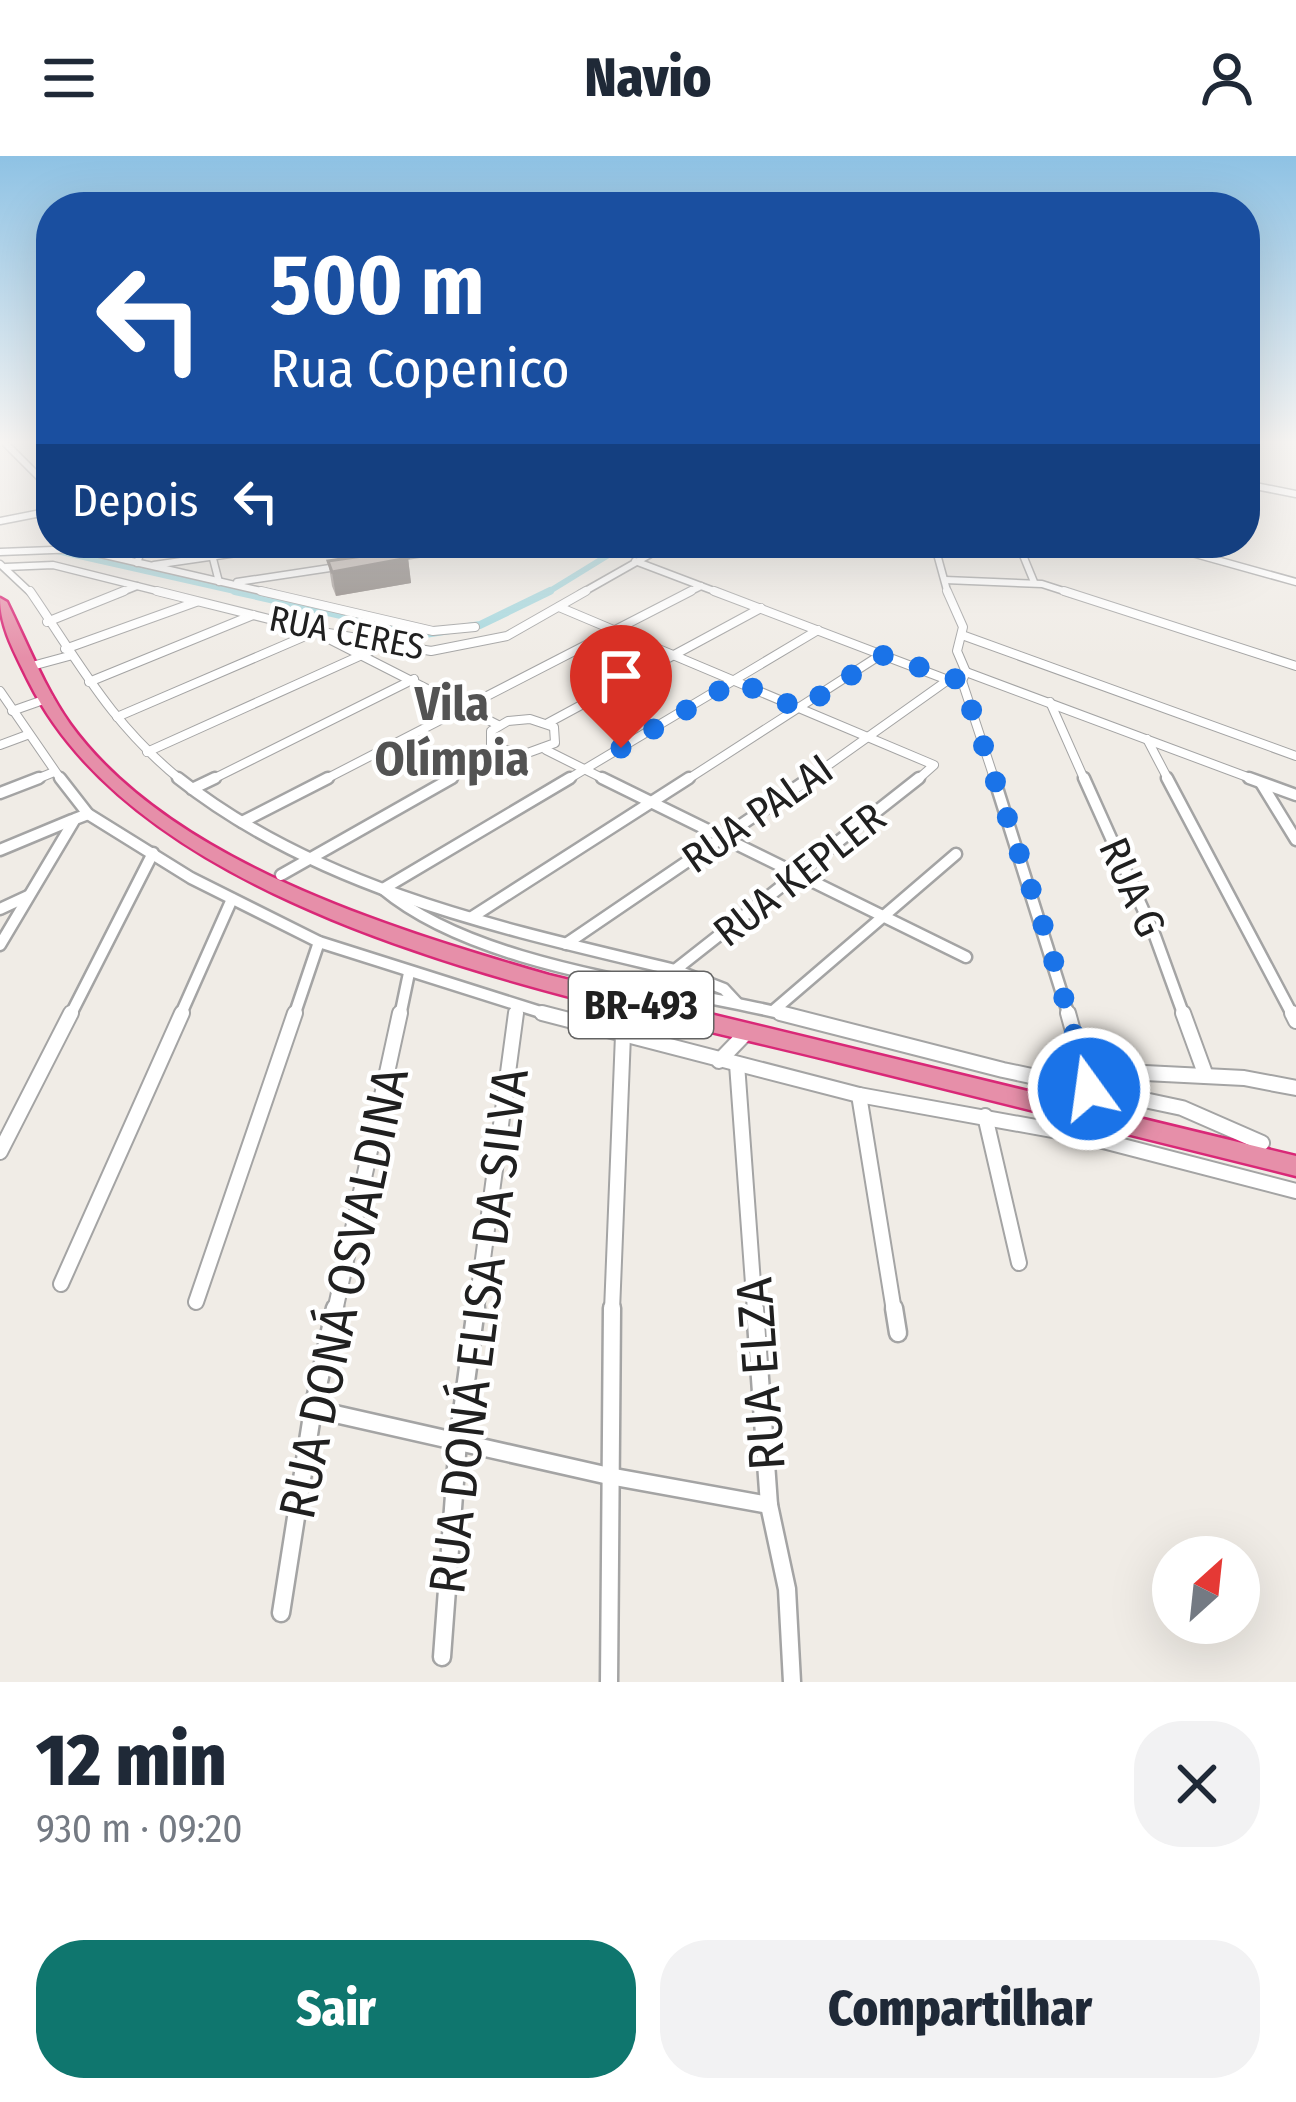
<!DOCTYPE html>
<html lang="pt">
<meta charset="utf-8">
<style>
body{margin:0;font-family:"Fira Sans Condensed",sans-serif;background:#f2f2f3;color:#1f2937;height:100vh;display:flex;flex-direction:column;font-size:45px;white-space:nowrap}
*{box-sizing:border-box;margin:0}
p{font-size:39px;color:#747a83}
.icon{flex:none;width:66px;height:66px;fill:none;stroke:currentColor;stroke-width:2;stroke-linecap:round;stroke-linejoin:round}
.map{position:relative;height:1526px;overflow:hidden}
.side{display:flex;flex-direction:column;background:#fff;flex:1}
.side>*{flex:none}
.banner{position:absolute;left:36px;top:36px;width:1224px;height:366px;border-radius:48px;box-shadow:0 12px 48px #0002;background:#1a4fa0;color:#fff;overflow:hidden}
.needle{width:78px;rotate:27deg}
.tools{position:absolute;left:1152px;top:1380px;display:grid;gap:24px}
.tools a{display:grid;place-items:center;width:108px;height:108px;border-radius:50%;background:#fff;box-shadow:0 12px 48px #0002;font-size:60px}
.pin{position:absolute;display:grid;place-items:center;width:102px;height:102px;color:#fff;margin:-123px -51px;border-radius:50% 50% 50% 0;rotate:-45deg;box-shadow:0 0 12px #0007}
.pin .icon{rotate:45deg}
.me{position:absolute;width:132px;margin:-66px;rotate:346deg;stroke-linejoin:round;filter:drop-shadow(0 0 9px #0008)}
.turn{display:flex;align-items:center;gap:42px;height:252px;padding:0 36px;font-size:54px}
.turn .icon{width:156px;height:156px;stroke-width:2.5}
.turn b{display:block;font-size:84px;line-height:102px}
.then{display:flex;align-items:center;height:114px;padding:0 36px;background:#0003;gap:24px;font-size:45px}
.round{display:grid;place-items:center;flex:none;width:126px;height:126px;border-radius:48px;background:#f2f2f3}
.summary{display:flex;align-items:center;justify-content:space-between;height:204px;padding:0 36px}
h1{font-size:72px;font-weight:800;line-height:90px}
.cta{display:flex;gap:24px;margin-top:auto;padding:24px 36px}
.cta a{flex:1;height:138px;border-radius:48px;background:#0f766e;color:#fff;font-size:48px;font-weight:800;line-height:138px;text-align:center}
.cta a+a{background:#f2f2f3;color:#1f2937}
header{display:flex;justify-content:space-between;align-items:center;height:156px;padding:0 36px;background:#fff;font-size:54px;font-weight:800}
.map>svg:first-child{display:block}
</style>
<header><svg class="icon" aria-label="menu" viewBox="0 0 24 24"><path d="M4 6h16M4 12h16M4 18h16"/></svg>Navio<svg class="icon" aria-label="person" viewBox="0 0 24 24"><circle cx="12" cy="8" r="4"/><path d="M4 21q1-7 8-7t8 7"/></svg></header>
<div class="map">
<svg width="1296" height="1526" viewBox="0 0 1296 1526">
<rect width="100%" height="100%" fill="#f0ece6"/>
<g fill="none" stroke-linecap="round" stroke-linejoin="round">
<g stroke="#a7d7dd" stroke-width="6">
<path d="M57 395 248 438"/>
<path d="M545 438 628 387"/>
</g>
<path stroke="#a7d7dd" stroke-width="8" d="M235 435 425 478 480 469 550 435"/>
<g stroke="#a4a4a4" stroke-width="9">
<g id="street-far4">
<path d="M6 288 51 333"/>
<path d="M1245 328 1296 338"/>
<path d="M0 365 51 355"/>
<path d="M209 387 219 426"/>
<path d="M934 387 948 438"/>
<path d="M1018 387 1034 426"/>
<path d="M1156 387 1296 426"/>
<path d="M88 392 125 387"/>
<path d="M0 396 79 393 274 438"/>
<path d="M397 401 487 387"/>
<path d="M635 405 722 438"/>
<path d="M137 407 144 387"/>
<path d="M0 408 32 438"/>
<path d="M154 409 305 387"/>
<path d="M6 411 53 409 169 438"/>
<path d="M945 424 1042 428 1073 438"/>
<path d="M237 426 343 410"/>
<path d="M117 438 137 430"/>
<path d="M580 438 670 387"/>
<path d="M685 438 701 430"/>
</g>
</g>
<g stroke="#a4a4a4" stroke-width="10">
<g id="street-far3">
<path d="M30 435C80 508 111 568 182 625"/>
<path d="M157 435 317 475 431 495 507 480 586 435"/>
<path d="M261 435 433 475 475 471"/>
<path d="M714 435 948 524 962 525 966 516"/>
<path d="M947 435 963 471 957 495 966 516"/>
<path d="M1064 435 1296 510"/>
<path d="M559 451 934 609 916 625"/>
<path d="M47 466 124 435"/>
<path d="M962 479 1296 600"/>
<path d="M327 482 498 569"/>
<path d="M65 493 196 446"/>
<path d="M32 510 69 500"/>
<path d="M966 516 1258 625"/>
<path d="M962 525 995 625"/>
<path d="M89 526 253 459"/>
<path d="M0 535 62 625"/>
<path d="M1050 546 1085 625"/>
<path d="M12 555 49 542"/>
<path d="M117 561 317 475"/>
<path d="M530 563 554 571 555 587 522 599 491 589V575L508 565Z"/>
<path d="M548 567 761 452"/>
<path d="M1147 583 1169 625"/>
<path d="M0 589 27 579"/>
<path d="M546 594 608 625"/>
<path d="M147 596 384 489"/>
<path d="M32 625 54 616"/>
<path d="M209 625 414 523"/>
<path d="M322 625 691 435"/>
<path d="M447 625 499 595"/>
<path d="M565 625 818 474"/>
<path d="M685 625 882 498"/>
<path d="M806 625 948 524"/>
</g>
</g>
<g stroke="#a4a4a4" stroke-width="15">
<g id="street-far2">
<path d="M60 622 88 658 191 722 319 786 553 860"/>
<path d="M178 622C319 734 504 773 675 814"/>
<path d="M570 622 383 733C480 814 670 829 792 860"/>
<path d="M602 622 966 801"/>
<path d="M994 622 1069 860"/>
<path d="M1084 622 1155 780 1184 860"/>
<path d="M1167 622 1293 860"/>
<path d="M1249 622 1296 639"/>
<path d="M1261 627 1296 684"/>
<path d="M192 633 215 622"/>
<path d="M0 637 39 622"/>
<path d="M242 666 328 622"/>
<path d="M0 694 72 664"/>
<path d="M281 719 452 622"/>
<path d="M0 753 28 740"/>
<path d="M472 761 689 622"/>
<path d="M566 788 810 622"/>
<path d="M0 789 75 663 88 658"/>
<path d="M737 847 724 833 675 814 919 622"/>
<path d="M773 855 956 698"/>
<path d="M70 860 153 697"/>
<path d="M180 860 232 743"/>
<path d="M294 860 319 786"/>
<path d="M400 860 409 817"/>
<path d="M516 860 517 850"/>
</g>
</g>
<g stroke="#a4a4a4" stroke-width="18">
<g id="street-far1">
<path d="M542 857 859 939 1080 979 1296 1035"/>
<path d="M780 857 1003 914 1182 952 1262 987"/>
<path d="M1068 857 1089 933"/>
<path d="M1183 857 1206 920"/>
<path d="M1292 857 1296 865"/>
<path d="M719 905 748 875"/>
<path d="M737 908 755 1155"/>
<path d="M1085 914 1244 922 1296 932"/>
<path d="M859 939 894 1155"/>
<path d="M985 960 1019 1107"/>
<path d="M0 996 71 857"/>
<path d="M61 1128 182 857"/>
<path d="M196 1146 295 857"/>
<path d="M335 1155 400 857"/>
<path d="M476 1155 516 857"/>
<path d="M612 1155 623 879"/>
</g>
</g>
<g stroke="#a4a4a4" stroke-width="21">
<g id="street">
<path d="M755 1152 769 1349 787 1433 792 1526"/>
<path d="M894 1152 898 1177"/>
<path d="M313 1253 609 1320 769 1349"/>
<path d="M281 1457 313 1253 335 1152"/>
<path d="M442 1501 458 1285 476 1152"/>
<path d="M609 1526 612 1152"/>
</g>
</g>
<g stroke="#d92877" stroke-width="5">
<path id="highway" d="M0 442 7 446C27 487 44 531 70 568 171 707 391 773 549 819L1296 1000V1020C1143 982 990 944 837 906 594 845 151 771 29 526 16 499 0 472 0 442Z"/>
</g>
<use href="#street-far4" stroke="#fff" stroke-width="6"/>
<use href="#street-far3" stroke="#fff" stroke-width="8"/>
<use href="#street-far2" stroke="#fff" stroke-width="10"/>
<use href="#street-far1" stroke="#fff" stroke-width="14"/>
<use href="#street" stroke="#fff" stroke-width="16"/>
<use href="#highway" fill="#e68fa9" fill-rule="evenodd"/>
</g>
<path fill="#a9a19d" d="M408 402 411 427 336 440 332 430 328 405Z"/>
<path fill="#8a837f" d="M408 402 411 427 336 440 332 416Z"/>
<path fill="#c5bbb6" stroke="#8a837f" stroke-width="3" d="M404 394 408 402 332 416 328 405Z"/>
<linearGradient id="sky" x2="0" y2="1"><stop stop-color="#8ec2e4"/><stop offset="0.57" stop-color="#f8f6f4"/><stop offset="1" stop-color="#f8f6f4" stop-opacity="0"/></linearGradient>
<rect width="1296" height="502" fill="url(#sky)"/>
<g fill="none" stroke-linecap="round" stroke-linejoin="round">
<path stroke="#1a73e8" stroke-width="21" stroke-dasharray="0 37.8" d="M621 592 736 525 800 553 882 499 962 525 1047 781 1089 933"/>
</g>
<g text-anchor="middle" stroke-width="9" stroke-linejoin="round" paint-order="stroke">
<g font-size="36" fill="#202020" stroke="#fff">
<text transform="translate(347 476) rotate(11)" y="13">RUA CERES</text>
</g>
<rect fill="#fff" stroke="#636363" stroke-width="3" x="569" y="816" width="144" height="66" rx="9"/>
<g font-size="39" font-weight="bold" fill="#202020">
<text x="641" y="863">BR-493</text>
</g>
<g font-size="42" fill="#202020" stroke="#fff">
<text transform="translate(757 657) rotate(-35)" y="15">RUA PALAI</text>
<text transform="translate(799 718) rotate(-38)" y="15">RUA KEPLER</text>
<text transform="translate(1133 731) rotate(66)" y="15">RUA G</text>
</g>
<g font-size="48" font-weight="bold" fill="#535353" stroke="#fff">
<text x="452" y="564">Vila<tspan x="452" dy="55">Olímpia</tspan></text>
</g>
<g font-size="51" fill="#202020" stroke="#fff">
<text transform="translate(343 1137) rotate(-78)" y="18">RUA DONÁ OSVALDINA</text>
<text transform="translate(478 1175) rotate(-83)" y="18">RUA DONÁ ELISA DA SILVA</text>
<text transform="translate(760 1218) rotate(-94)" y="18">RUA ELZA</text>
</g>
</g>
</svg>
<div class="tools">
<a><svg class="needle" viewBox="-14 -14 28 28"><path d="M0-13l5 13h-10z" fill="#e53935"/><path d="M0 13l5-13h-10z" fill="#747a83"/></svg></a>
</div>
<div class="pin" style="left:621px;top:592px;background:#d93025"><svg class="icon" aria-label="arrive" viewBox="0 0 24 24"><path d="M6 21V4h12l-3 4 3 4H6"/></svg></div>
<svg class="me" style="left:1089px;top:933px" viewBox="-20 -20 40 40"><circle r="17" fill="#1a73e8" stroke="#fff" stroke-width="3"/><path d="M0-11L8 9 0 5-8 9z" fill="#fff"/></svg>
<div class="banner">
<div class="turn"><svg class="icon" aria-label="left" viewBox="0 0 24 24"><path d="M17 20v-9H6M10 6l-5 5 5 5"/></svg><div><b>500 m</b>Rua Copenico</div></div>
<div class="then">Depois<svg class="icon" aria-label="left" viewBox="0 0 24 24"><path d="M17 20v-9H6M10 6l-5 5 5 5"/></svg></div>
</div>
</div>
<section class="side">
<div class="summary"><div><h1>12 min</h1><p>930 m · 09:20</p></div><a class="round"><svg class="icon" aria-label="close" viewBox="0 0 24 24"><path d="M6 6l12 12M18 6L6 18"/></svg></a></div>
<div class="cta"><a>Sair</a><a>Compartilhar</a></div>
</section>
